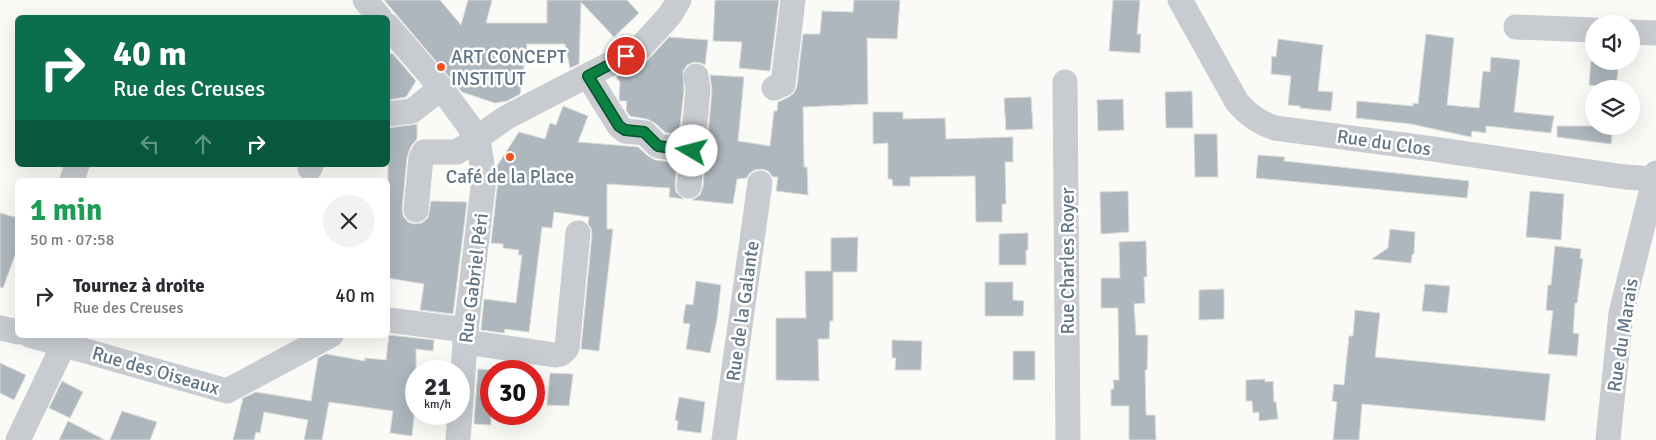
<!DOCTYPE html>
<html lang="fr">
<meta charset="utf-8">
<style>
body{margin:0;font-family:Signika,sans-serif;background:#f2f2f3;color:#2b2b33;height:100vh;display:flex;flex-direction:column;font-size:19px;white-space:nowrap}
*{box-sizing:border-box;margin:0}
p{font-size:16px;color:#7c7c81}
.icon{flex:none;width:28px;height:28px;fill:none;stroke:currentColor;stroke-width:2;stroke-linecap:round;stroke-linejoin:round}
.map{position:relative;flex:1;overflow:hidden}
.drawer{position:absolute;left:15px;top:178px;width:375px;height:160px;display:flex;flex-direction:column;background:#fff;border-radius:8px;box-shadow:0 5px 20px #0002}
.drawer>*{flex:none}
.banner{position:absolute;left:15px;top:15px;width:375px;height:152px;border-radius:8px;box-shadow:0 5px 20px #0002;background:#0b6e4f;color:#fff;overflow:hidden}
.fabs{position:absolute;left:1585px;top:15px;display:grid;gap:10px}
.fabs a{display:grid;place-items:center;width:55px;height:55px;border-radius:50%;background:#fff;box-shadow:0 5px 20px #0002;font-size:25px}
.speed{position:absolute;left:405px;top:360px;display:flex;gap:10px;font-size:25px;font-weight:700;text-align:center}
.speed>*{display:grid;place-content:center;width:65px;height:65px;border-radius:50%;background:#fff;box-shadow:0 5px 20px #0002;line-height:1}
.speed small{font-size:12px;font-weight:400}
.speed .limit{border:8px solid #d22;background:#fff;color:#111}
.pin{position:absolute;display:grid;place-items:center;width:42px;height:42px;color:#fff;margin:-21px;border:2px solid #fff;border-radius:50%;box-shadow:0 1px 5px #0007}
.me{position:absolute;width:55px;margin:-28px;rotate:278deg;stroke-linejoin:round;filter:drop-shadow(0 0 4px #0008)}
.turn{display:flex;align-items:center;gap:18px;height:105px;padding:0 15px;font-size:22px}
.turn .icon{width:65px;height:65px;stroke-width:2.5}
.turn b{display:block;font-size:35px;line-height:42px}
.lanes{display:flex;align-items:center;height:48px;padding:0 15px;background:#0003;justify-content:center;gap:25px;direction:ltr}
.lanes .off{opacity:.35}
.round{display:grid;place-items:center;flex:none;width:52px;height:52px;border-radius:26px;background:#f2f2f3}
.head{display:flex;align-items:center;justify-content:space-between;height:85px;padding:0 15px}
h1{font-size:30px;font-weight:800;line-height:38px;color:#1e9e55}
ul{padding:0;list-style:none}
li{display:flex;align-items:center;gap:15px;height:65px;padding:0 15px}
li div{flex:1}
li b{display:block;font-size:19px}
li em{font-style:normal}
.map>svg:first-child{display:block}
</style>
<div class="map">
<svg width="1656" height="440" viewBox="0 0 1656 440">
<rect width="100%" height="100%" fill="#fafaf7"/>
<g fill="#adb7bd" stroke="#dcdcd9">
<path d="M384 0H440L461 25 468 0H492L486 23H547V0H627L639 13 614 37 581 2 579 64 570 68 565 44H527L520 94 507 101 495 103 462 92Z"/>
<path d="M715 0H779L770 71 739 68 742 42 713 41Z"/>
<path d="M854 0H900L897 39 867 38 868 104 803 107 804 167H807L808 195 776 191 778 177H773L768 171 762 169 754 170 749 174 747 178 737 179 733 204 692 200 700 195 703 187 712 91 710 75 744 77 738 141 770 146 774 111H777L778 102 789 97 794 93 797 86 803 34H820L822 11 853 12Z"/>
<path d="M1113 0H1140L1137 34H1141L1140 53 1109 51Z"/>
<path d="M1426 34 1454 38 1447 105 1479 108 1483 71 1490 72 1491 57 1520 60 1514 112 1554 116 1551 133 1486 126V133L1472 131 1471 137 1411 124 1356 118 1357 101 1413 106V103L1418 104Z"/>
<path d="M669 37 708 40 705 65 701 63 694 62 687 65 683 71 684 90 679 135 665 132 655 123 647 119 630 116 626 110 627 101H620L619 98 620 82 616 77 646 62Z"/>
<path d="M1278 39 1323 45 1318 91 1333 92 1331 111 1300 108V106L1288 105 1291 76 1271 74 1272 56 1276 57Z"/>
<path d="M388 53 393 54 416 81 406 97 388 100Z"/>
<path d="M1591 61H1619L1616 88 1589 85Z"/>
<path d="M1192 91 1193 128H1166L1165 92Z"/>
<path d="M1031 97 1033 129 1006 130 1004 98Z"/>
<path d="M1123 99 1124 130 1098 131 1097 100Z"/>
<path d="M563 106 588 116 578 142 638 147 648 156 655 160 677 163 675 185 676 192 684 199 669 197 670 188 607 184V229H613L599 351 581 349 592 234 591 228 588 224 589 217 554 212 552 228 542 227 529 332 505 329 504 333 481 330 484 299 516 303 522 255H518L519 250 503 248V244L491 243 498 181 497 166 519 132 545 139 550 123 556 125Z"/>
<path d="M873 112H903V119L945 118 946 139 1013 137V162H1005L1006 204H1002V222H976L975 176 910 177V186H893L892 179H888V143L873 144Z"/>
<path d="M417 124V139L411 146 407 157 402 209 403 216 408 222 414 224 422 223 428 218 431 201 467 202 453 314 420 310 424 284 388 278V128L418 124Z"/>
<path d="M1557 126H1613L1611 144 1557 137Z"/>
<path d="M1194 134H1217L1218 177H1195Z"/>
<path d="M1258 155 1285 157 1284 161 1469 181 1467 198 1256 178Z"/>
<path d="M1128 191 1129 232 1101 234 1100 192Z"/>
<path d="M1530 191 1564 194 1561 240 1526 237Z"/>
<path d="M0 213 18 218V247L3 288 0 287Z"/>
<path d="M1390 229 1415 232 1414 254 1412 255 1411 263 1372 259 1388 248Z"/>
<path d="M1028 233V250H1026V265H999V234Z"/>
<path d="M858 237 857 272H833V321H830L829 339H818L819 381 776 380V318H806L805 271H831V238Z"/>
<path d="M1146 241 1147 277H1144L1145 303 1134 304 1136 335H1148L1147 370H1145L1146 415H1155L1156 440H1129V406H1111V389H1114L1113 380H1119L1118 308H1101V278H1120L1119 242Z"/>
<path d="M1555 246 1581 249 1580 258 1583 259 1577 303H1575L1573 333 1579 334 1577 356 1548 354 1553 311 1546 310 1548 285H1551Z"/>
<path d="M696 281 721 285 717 319 710 353 686 349 690 324 683 323 684 314 686 304 693 305Z"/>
<path d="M985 282H1013V300L1024 301 1023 316H985Z"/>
<path d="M1425 284 1450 286 1447 313 1422 311Z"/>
<path d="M1224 289V319L1199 320V290Z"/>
<path d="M1355 310 1380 313 1375 357 1550 374 1545 421 1362 404 1359 440H1333L1337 402 1332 401 1334 384 1344 385 1349 336H1353Z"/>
<path d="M389 335 434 340 433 351 416 349V398L412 436 390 433 393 411 329 402 322 440H304L308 420 264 412 260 433 256 432 254 440H233L243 398 256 392 311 401 318 358 326 354 365 361V358L386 360Z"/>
<path d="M892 340 922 341 921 370H895L896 358H892Z"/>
<rect x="1013" y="351" width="22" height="29"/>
<path d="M0 363 26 375 14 400 0 393Z"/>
<path d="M478 369 491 370V425L474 424Z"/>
<path d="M550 373 573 374 569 406 547 405Z"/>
<path d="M1265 379V382L1273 381 1274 402H1276L1278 419 1259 421V412L1253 413 1252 401H1246V380Z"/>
<path d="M62 381 83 392 70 418 49 408Z"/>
<path d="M679 397 705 402 701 433 677 430 678 421 675 420Z"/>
<path d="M122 411 157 422 150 440H110Z"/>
<path d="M68 421 105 440H59Z"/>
</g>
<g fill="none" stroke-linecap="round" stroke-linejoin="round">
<g stroke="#c8ccd0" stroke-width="25">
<path d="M365 0 380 18"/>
<path d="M1180 0 1237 102C1248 115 1259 123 1275 128L1426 148 1625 177 1655 179"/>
<path d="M388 26 441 88 478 138 484 179 466 330 458 440"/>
<path d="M1516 27 1594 30"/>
<path d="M1631 32 1656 33"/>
<path d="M588 76 619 126 625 131 645 133 658 146 692 151"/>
<path d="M1065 82 1068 440"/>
<path d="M774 88 783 84 793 0"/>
<path d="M388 114 412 111 441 88"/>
<path d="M310 168 311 165"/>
<path d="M72 180 77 165"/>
<path d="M689 186 698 90 696 76"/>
<path d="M416 210 421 158 424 152H457L507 117 639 49 670 15 679 0"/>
<path d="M388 320 466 330"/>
<path d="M0 328 18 332"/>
<path d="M29 335 227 391 331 335"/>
<path d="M465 342 555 355 561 354 567 348 578 233"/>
<path d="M18 440 64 344"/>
<path d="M724 440 760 183"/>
<path d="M1608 440 1621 313 1656 173"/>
</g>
</g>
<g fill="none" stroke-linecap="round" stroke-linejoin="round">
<g stroke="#07532c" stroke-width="12">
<path id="route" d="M626 56 588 76 619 126 625 130 644 132 658 146 692 151"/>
</g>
<use href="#route" stroke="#0b8043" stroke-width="9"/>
</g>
<g fill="#f3511e" stroke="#fff" stroke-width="2">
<circle cx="441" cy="67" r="5"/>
<circle cx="510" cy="157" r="5"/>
</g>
<g text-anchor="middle" stroke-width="5" stroke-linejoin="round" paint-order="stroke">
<g font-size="19" fill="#627585" stroke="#fff" text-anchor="start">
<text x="451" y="63">ART CONCEPT<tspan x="451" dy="22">INSTITUT</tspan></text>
<text x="510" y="183" text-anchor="middle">Café de la Place</text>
</g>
<g font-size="19" fill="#627585" stroke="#fff">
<text transform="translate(1384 142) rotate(8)" y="7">Rue du Clos</text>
<text transform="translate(1067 261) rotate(-90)" y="7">Rue Charles Royer</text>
<text transform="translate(473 278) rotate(-83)" y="7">Rue Gabriel Péri</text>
<text transform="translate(742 311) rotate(-82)" y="7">Rue de la Galante</text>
<text transform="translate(1622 335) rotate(-81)" y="7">Rue du Marais</text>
<text transform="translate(156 370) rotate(16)" y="7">Rue des Oiseaux</text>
</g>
</g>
</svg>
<div class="fabs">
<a><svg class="icon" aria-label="sound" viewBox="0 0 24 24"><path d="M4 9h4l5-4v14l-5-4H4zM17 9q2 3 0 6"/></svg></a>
<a><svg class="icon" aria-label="layers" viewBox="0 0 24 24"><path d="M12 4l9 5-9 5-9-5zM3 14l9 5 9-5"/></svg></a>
</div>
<div class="speed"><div>21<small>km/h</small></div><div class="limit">30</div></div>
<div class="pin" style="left:626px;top:56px;background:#d93025"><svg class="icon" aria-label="arrive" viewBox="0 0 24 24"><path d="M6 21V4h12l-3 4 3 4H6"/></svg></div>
<svg class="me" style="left:692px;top:151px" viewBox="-20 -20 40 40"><circle r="19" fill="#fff"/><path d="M0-13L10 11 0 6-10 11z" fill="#0b8043"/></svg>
<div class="banner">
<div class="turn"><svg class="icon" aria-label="right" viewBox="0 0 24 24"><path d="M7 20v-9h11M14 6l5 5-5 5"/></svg><div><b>40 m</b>Rue des Creuses</div></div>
<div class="lanes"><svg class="icon off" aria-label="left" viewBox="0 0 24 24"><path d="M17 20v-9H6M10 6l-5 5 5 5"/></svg><svg class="icon off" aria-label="ahead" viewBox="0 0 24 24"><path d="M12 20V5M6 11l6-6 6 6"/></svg><svg class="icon" aria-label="right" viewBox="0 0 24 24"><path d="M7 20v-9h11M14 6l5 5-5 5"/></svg></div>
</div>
<section class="drawer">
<div class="head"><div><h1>1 min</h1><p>50 m · 07:58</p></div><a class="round"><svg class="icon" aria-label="close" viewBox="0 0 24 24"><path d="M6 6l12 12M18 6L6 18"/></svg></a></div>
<ul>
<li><svg class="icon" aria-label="right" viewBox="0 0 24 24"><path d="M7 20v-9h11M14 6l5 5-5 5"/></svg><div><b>Tournez à droite</b><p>Rue des Creuses</p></div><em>40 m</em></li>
</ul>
</section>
</div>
